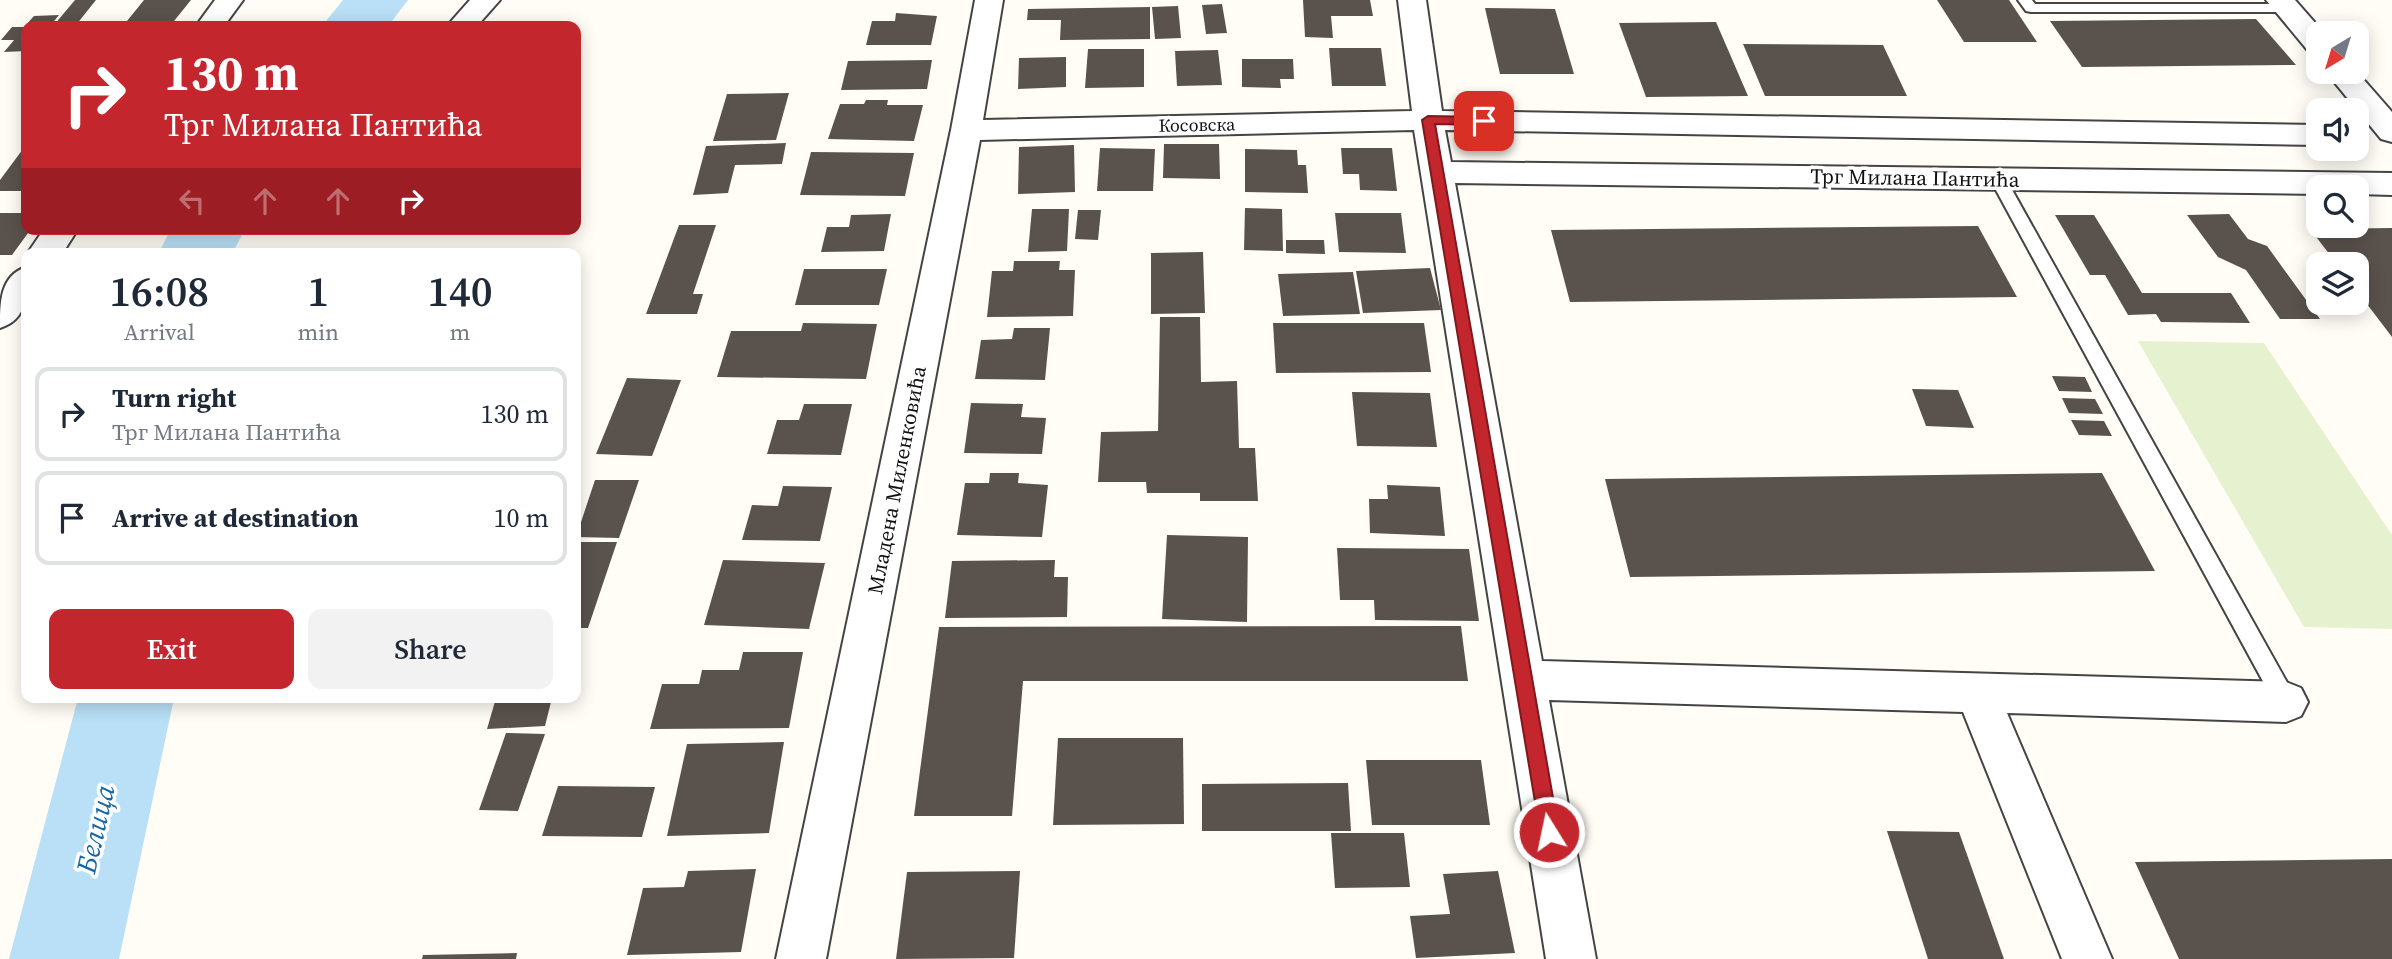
<!DOCTYPE html>
<meta charset="utf-8">
<style>
body{margin:0;font-family:"Source Serif 4",serif;background:#f2f2f3;color:#1f2937;height:100vh;display:flex;flex-direction:column;font-size:26px;white-space:nowrap}
*{box-sizing:border-box;margin:0}
p{font-size:23px;color:#747a83}
.icon{flex:none;width:38px;height:38px;fill:none;stroke:currentColor;stroke-width:2;stroke-linecap:round;stroke-linejoin:round}
.map{position:relative;flex:1;overflow:hidden}
.drawer{position:absolute;left:21px;top:248px;width:560px;height:455px;display:flex;flex-direction:column;background:#fff;border-radius:14px;box-shadow:0 4px 18px #0003}
.drawer>*{flex:none}
.hud{position:absolute;left:21px;top:21px;width:560px;height:214px;border-radius:14px;box-shadow:0 4px 18px #0003;background:#c4262e;color:#fff;overflow:hidden}
.needle{width:46px;rotate:218deg}
.tools{position:absolute;left:2306px;top:21px;display:grid;gap:14px}
.tools a{display:grid;place-items:center;width:63px;height:63px;border-radius:14px;background:#fff;box-shadow:0 4px 18px #0003;font-size:35px}
.pin{position:absolute;display:grid;place-items:center;width:60px;height:60px;color:#fff;margin:-30px;border-radius:14px;box-shadow:0 4px 10px #0006}
.me{position:absolute;width:77px;margin:-38px;rotate:350deg;stroke-linejoin:round;filter:drop-shadow(0 0 5px #0008)}
.turn{display:flex;align-items:center;gap:24px;height:147px;padding:0 28px;font-size:32px}
.turn .icon{width:91px;height:91px;stroke-width:2.5}
.turn b{display:block;font-size:49px;line-height:60px}
.lanes{display:flex;align-items:center;height:66px;padding:0 28px;background:#0003;justify-content:center;gap:35px;direction:ltr}
.lanes .off{opacity:.35}
.eta{display:flex;justify-content:space-evenly;align-items:center;height:119px;text-align:center}
.eta b{font-size:42px;font-weight:600;line-height:49px}
.button{display:flex;gap:14px;margin-top:auto;padding:14px 28px}
.button a{flex:1;height:80px;border-radius:14px;background:#c4262e;color:#fff;font-size:28px;font-weight:600;line-height:80px;text-align:center}
.button a+a{background:#f2f2f3;color:#1f2937}
ul{padding:0;list-style:none}
li{display:flex;align-items:center;gap:21px;height:94px;margin:0 14px 10px;padding:0 14px;border:4px solid #e0e1e3;border-radius:14px}
li div{flex:1}
li b{display:block;font-size:26px}
li em{font-style:normal}
.map>svg:first-child{display:block}
</style>
<div class="map">
<svg width="2392" height="959" viewBox="0 0 2392 959">
<rect width="100%" height="100%" fill="#fffdf5"/>
<path fill="#e6f2cf" d="M2138 341 2264 343 2392 535V629L2304 627Z"/>
<g fill="none" stroke-linecap="round" stroke-linejoin="round">
<g fill="#b9e0f7" fill-rule="evenodd">
<path d="M343 0H408L388 26H322Z"/>
<path d="M171 229H245L232 254H158Z"/>
<path d="M78 698H174L119 959H9Z"/>
</g>
</g>
<g fill="#5a524d">
<path d="M75 0H96L76 25H54Z"/>
<path d="M144 0H191L170 26H123Z"/>
<path d="M1303 0H1370L1373 16H1331L1333 38 1305 37Z"/>
<path d="M1937 0H2009L2037 42H1964Z"/>
<path d="M1222 4 1227 33 1206 34 1202 5Z"/>
<path d="M1178 6 1181 38 1155 39 1152 7Z"/>
<path d="M1150 7V39L1060 40 1061 20H1027L1028 9Z"/>
<path d="M1485 8 1555 9 1574 74H1500Z"/>
<path d="M896 13 937 16 931 45H866L872 21H895Z"/>
<path d="M59 15 50 26H25L34 16Z"/>
<path d="M2256 19 2296 65 2082 67 2050 21Z"/>
<path d="M1716 22 1748 96 1646 97 1619 23Z"/>
<path d="M12 27H26V51L4 52 14 40H1Z"/>
<path d="M1743 44 1883 45 1907 96H1765Z"/>
<path d="M1329 48H1381L1386 86H1332Z"/>
<path d="M1088 49H1144V87L1085 88Z"/>
<path d="M1218 50 1222 85 1177 86 1175 51Z"/>
<path d="M1066 57V87L1018 89 1019 58Z"/>
<path d="M1242 59H1293L1294 79H1280L1281 88 1242 87Z"/>
<path d="M932 60 927 89 841 90 848 61Z"/>
<path d="M789 93 776 140 713 141 727 94Z"/>
<path d="M866 100H888L887 105H923L914 141 828 139 840 104H864Z"/>
<path d="M786 143 782 164 735 165 728 193 693 195 706 146Z"/>
<path d="M1164 144H1219L1220 179 1163 178Z"/>
<path d="M1074 145 1075 192 1018 194 1019 147Z"/>
<path d="M1100 148 1155 149 1153 191H1097Z"/>
<path d="M1341 148H1392L1397 191 1360 190 1359 174H1343Z"/>
<path d="M23 149H26V191H0V180Z"/>
<path d="M1245 149 1297 150 1298 165H1306L1308 193 1245 192Z"/>
<path d="M811 152 914 153 905 196 800 195Z"/>
<path d="M1245 208 1282 209 1283 251 1244 250Z"/>
<path d="M1032 209H1069L1067 251 1028 252Z"/>
<path d="M1078 210H1101L1098 240 1075 239Z"/>
<path d="M0 213H26V229H31L12 255H0Z"/>
<path d="M1335 213H1401L1406 253 1339 252Z"/>
<path d="M891 214 884 251 821 252 827 227H849L851 215Z"/>
<path d="M2229 214 2248 239 2267 246 2320 319H2280L2246 270 2218 257 2187 215Z"/>
<path d="M2055 215H2094L2142 293H2231L2250 323 2161 322 2156 314 2128 315 2105 275H2090Z"/>
<path d="M679 225H716L693 294H703L697 314H646Z"/>
<path d="M1978 226 2017 297 1570 302 1551 230Z"/>
<path d="M2392 228V337L2357 291V264H2337L2310 229Z"/>
<path d="M1286 240H1324L1325 254 1286 253Z"/>
<path d="M1203 252 1205 313 1151 314V253Z"/>
<path d="M1014 261H1060L1059 270H1075L1073 316 987 317 992 271H1013Z"/>
<path d="M1430 268 1441 310 1363 313 1356 271Z"/>
<path d="M804 269H887L879 305H795Z"/>
<path d="M1353 272 1360 314 1283 316 1278 274Z"/>
<path d="M1160 317H1200L1201 382 1237 381 1239 448H1255L1258 501H1200V493H1147L1146 482H1098L1101 432 1158 431Z"/>
<path d="M803 323 877 324 866 379 717 377 731 331H801Z"/>
<path d="M1273 323H1424L1431 372 1276 373Z"/>
<path d="M1014 328H1050L1045 380 975 379 981 340 1012 339Z"/>
<path d="M2052 376 2085 377 2092 392 2059 391Z"/>
<path d="M627 378 681 380 652 456 596 454Z"/>
<path d="M1912 389 1958 390 1974 428 1926 426Z"/>
<path d="M1352 392 1430 393 1437 447 1357 446Z"/>
<path d="M2062 398 2095 399 2103 414 2069 413Z"/>
<path d="M971 403 1023 404 1021 417 1046 418 1042 454 964 453Z"/>
<path d="M804 404H852L841 455 767 454 777 420H799Z"/>
<path d="M2071 420 2104 421 2112 436 2079 435Z"/>
<path d="M990 473H1019L1018 483 1048 485 1042 537 957 535 965 483H989Z"/>
<path d="M2102 473 2155 571 1630 577 1605 479Z"/>
<path d="M595 480H639L619 538 576 537Z"/>
<path d="M1387 485 1440 487 1445 536 1370 533 1369 499H1388Z"/>
<path d="M783 486 832 487 820 541 742 540 752 505 778 506Z"/>
<path d="M1167 535 1248 537 1247 622 1162 619Z"/>
<path d="M576 542H617L588 628H576Z"/>
<path d="M1337 548 1469 549 1479 621 1375 620 1374 600H1340Z"/>
<path d="M723 560 825 563 809 629 704 625Z"/>
<path d="M1055 560 1054 577H1068L1067 617 945 618 952 561Z"/>
<path d="M1461 626 1468 681H1023L1012 816H914L939 627Z"/>
<path d="M743 652H803L789 728 650 729 662 684H699L702 670H739Z"/>
<path d="M496 698H552L545 726 487 729Z"/>
<path d="M506 733 545 734 518 811 479 810Z"/>
<path d="M1058 738H1183L1184 824 1053 825Z"/>
<path d="M784 742 769 833 667 836 687 744Z"/>
<path d="M1366 760H1481L1490 825H1372Z"/>
<path d="M1348 783 1351 831H1202V784Z"/>
<path d="M558 786 655 787 642 837 542 836Z"/>
<path d="M1887 831 1959 832 2004 959H1928Z"/>
<path d="M1331 833H1404L1410 887 1335 888Z"/>
<path d="M2392 859V959H2179L2135 862Z"/>
<path d="M756 869 741 952 627 955 643 888 684 887 688 871Z"/>
<path d="M1020 871 1014 958 896 959 907 872Z"/>
<path d="M1498 871 1515 953 1416 958 1410 916 1450 914 1443 874Z"/>
<path d="M517 953 516 959H422L423 955Z"/>
</g>
<g fill="none" stroke-linecap="round" stroke-linejoin="round">
<g stroke="#444" stroke-width="4">
<g id="service">
<path d="M2018 0H2032L2035 4H2286L2293 8 2286 12H2031L2026 11Z"/>
<path d="M1998 174 2006 179 2294 695 2297 702 2294 709 2286 712 2278 709 1990 179Z"/>
</g>
</g>
<g stroke="#444" stroke-width="4">
<g id="minor">
<path d="M215 0H243L224 26H196Z"/>
<path d="M470 0H500L477 26H447Z"/>
<path d="M975 0H1003L983 120 1412 111 1398 0H1426L1442 111 2319 125V145L1445 130 1451 162 2392 173V195L2357 194V187H2319V194L1455 183 1542 661 2286 682 2301 688 2308 702 2301 716 2286 722 2007 713 2112 959H2062L1963 712 1549 700 1596 959H1546L1414 130 980 140 826 959H776L951 130Z"/>
<path d="M2266 0H2295L2324 33H2319V55L2309 52Z"/>
<path d="M2326 72H2357L2392 112V142L2381 139Z"/>
<path d="M44 229H78L62 254H27Z"/>
<path d="M26 267C27 292 29 319 0 328 0 302 0 276 26 267Z"/>
</g>
</g>
<use href="#service" fill="#fff" fill-rule="evenodd"/>
<use href="#minor" fill="#fff" fill-rule="evenodd"/>
</g>
<path fill="#c4262e" stroke="#7f191e" stroke-width="2" d="M1428 116 1484 117 1490 121 1484 125 1435 124 1559 832 1556 838 1549 841 1543 838 1540 832 1422 120Z"/>
<g text-anchor="middle" stroke-width="7" stroke-linejoin="round" paint-order="stroke">
<g font-size="18" fill="#111" stroke="#fff">
<text transform="translate(1197 125) rotate(-1)" y="6">Косовска</text>
</g>
<g font-size="21" fill="#111" stroke="#fff">
<text transform="translate(1915 178) rotate(1)" y="7">Трг Милана Пантића</text>
<text transform="translate(897 480) rotate(-79)" y="7">Младена Миленковића</text>
</g>
<g font-size="28" font-style="italic" fill="#1768a6" stroke="#fff">
<text transform="translate(95 829) rotate(-77)" y="10">Белица</text>
</g>
</g>
</svg>
<div class="tools">
<a><svg class="needle" viewBox="-14 -14 28 28"><path d="M0-13l5 13h-10z" fill="#e53935"/><path d="M0 13l5-13h-10z" fill="#747a83"/></svg></a>
<a><svg class="icon" aria-label="sound" viewBox="0 0 24 24"><path d="M4 9h4l5-4v14l-5-4H4zM17 9q2 3 0 6"/></svg></a>
<a><svg class="icon" aria-label="search" viewBox="0 0 24 24"><circle cx="10" cy="10" r="6"/><path d="M15 15l6 6"/></svg></a>
<a><svg class="icon" aria-label="layers" viewBox="0 0 24 24"><path d="M12 4l9 5-9 5-9-5zM3 14l9 5 9-5"/></svg></a>
</div>
<div class="pin" style="left:1484px;top:121px;background:#d93025"><svg class="icon" aria-label="arrive" viewBox="0 0 24 24"><path d="M6 21V4h12l-3 4 3 4H6"/></svg></div>
<svg class="me" style="left:1549px;top:832px" viewBox="-20 -20 40 40"><circle r="17" fill="#c4262e" stroke="#fff" stroke-width="3"/><path d="M0-11L8 9 0 5-8 9z" fill="#fff"/></svg>
<div class="hud">
<div class="turn"><svg class="icon" aria-label="right" viewBox="0 0 24 24"><path d="M7 20v-9h11M14 6l5 5-5 5"/></svg><div><b>130 m</b>Трг Милана Пантића</div></div>
<div class="lanes"><svg class="icon off" aria-label="left" viewBox="0 0 24 24"><path d="M17 20v-9H6M10 6l-5 5 5 5"/></svg><svg class="icon off" aria-label="ahead" viewBox="0 0 24 24"><path d="M12 20V5M6 11l6-6 6 6"/></svg><svg class="icon off" aria-label="ahead" viewBox="0 0 24 24"><path d="M12 20V5M6 11l6-6 6 6"/></svg><svg class="icon" aria-label="right" viewBox="0 0 24 24"><path d="M7 20v-9h11M14 6l5 5-5 5"/></svg></div>
</div>
<section class="drawer">
<div class="eta">
<div><b>16:08</b><p>Arrival</p></div>
<div><b>1</b><p>min</p></div>
<div><b>140</b><p>m</p></div>
</div>
<ul>
<li><svg class="icon" aria-label="right" viewBox="0 0 24 24"><path d="M7 20v-9h11M14 6l5 5-5 5"/></svg><div><b>Turn right</b><p>Трг Милана Пантића</p></div><em>130 m</em></li>
<li><svg class="icon" aria-label="arrive" viewBox="0 0 24 24"><path d="M6 21V4h12l-3 4 3 4H6"/></svg><div><b>Arrive at destination</b></div><em>10 m</em></li>
</ul>
<div class="button"><a>Exit</a><a>Share</a></div>
</section>
</div>
